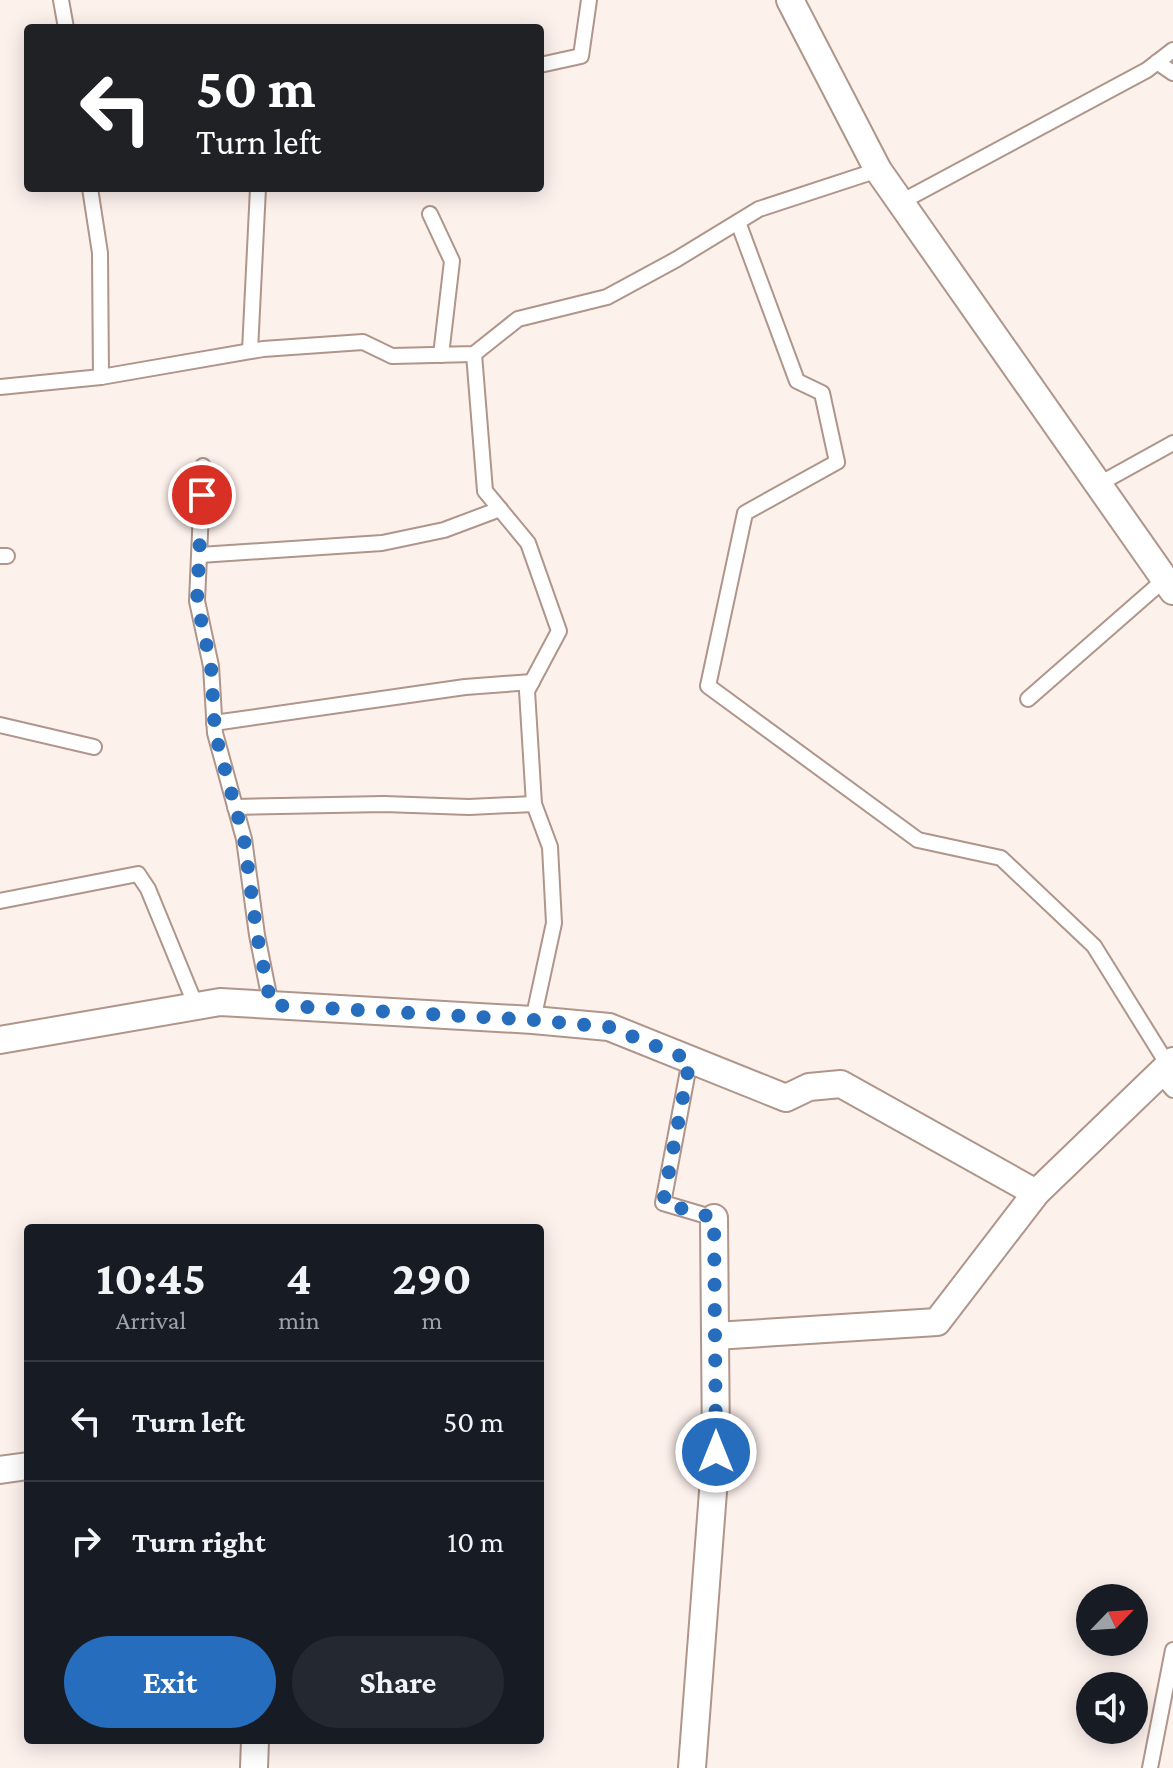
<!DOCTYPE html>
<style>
body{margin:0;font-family:"Crimson Pro",serif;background:#242831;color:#f1f3f6;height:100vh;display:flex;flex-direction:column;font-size:30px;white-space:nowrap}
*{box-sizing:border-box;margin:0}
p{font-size:26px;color:#9ea1a6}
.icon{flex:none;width:44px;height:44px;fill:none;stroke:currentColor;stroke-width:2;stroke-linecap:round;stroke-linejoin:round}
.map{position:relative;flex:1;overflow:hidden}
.details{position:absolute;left:24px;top:1224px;width:520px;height:520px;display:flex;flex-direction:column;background:#171b24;border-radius:8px;box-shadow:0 4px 20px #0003}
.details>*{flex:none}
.hud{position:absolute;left:24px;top:24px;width:520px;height:168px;border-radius:8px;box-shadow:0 4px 20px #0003;background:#202124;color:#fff;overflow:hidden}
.needle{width:52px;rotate:65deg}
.fabs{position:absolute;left:1076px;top:1584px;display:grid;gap:16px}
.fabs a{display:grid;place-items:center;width:72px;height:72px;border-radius:50%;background:#171b24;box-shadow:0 4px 20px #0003;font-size:40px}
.pin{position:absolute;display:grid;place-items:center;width:68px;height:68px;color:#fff;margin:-34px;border:4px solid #fff;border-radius:50%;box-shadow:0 2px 8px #0007}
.me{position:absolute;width:88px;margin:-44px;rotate:0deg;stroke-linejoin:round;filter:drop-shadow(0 0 6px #0008)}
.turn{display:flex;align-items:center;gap:28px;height:168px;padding:0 40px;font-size:36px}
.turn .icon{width:104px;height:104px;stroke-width:2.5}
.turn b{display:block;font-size:56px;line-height:68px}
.eta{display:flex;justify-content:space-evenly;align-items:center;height:136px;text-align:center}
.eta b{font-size:48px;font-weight:700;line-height:56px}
.button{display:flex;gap:16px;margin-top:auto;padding:16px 40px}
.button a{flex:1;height:92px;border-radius:48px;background:#266dbe;color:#fff;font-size:32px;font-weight:700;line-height:92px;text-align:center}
.button a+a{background:#242831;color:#f1f3f6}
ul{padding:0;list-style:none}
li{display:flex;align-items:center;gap:24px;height:120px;padding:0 40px;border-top:2px solid #363941}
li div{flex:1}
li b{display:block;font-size:30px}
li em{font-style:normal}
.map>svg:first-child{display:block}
</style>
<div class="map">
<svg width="1173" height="1768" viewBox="0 0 1173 1768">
<rect width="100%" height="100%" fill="#fdf1ec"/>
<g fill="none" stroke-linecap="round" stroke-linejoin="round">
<g stroke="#af958a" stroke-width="18">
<g id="service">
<path d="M61 0 66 28"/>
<path d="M1157 62 1173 73"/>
<path d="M540 65 581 56 589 0"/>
<path d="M90 188 100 253 101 377"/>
<path d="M901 202 1147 70 1173 50"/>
<path d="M430 214 452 261 441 355"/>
<path d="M738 222 797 381 822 393 837 462 745 513 708 686 918 840 1001 858 1094 946 1168 1065"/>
<path d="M250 351 258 188"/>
<path d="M474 354 485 491 528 543 559 631 527 691 534 804 550 847 554 923 533 1020"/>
<path d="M0 387 101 377 263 349 363 342 392 356 474 354 518 319 607 297 677 259 759 209 878 170"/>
<path d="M203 466 197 601 211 666 215 733 244 839 257 935 271 1005"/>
<path d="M1099 484 1173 443"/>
<path d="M200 555 382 543 444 530 500 509"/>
<path d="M0 556H7"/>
<path d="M1028 699 1165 579"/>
<path d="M214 723 465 687 532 682"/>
<path d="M0 725 94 747"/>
<path d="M235 807 384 804 469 807 534 804"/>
<path d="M0 901 138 874 148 889 196 1006"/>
<path d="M690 1060 663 1203 714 1218"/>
<path d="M1159 1074 1173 1090"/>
<path d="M1150 1768 1173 1650"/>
</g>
</g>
<g stroke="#af958a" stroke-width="30">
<g id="minor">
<path d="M790 0 878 170 1173 591"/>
<path d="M0 1040 220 1002 533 1020 609 1027 786 1098 809 1087 841 1084 1036 1193"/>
<path d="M715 1336 937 1322 1036 1193 1173 1061"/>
<path d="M0 1470 28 1466"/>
<path d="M254 1768 255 1740"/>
<path d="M692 1768 716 1452 714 1218"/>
</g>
</g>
<use href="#service" stroke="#fff" stroke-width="14"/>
<use href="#minor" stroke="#fff" stroke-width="26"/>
</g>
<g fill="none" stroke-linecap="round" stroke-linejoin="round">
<path stroke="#266dbe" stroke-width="14" stroke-dasharray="0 25.2" d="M202 495 197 601 211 666 215 733 244 839 257 935 271 1005 533 1020 609 1027 690 1060 663 1203 714 1218 716 1452"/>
</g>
</svg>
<div class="fabs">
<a><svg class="needle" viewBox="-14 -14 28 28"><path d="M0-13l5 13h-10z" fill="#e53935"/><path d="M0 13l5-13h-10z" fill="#9ea1a6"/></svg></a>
<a><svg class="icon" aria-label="sound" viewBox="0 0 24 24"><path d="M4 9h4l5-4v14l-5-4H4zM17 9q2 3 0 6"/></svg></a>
</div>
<div class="pin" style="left:202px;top:495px;background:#d93025"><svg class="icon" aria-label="arrive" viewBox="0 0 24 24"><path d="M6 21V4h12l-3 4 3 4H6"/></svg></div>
<svg class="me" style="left:716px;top:1452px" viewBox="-20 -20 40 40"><circle r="17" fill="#266dbe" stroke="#fff" stroke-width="3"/><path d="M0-11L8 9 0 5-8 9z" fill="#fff"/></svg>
<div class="hud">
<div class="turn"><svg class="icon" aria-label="left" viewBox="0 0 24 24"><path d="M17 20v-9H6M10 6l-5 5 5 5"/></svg><div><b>50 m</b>Turn left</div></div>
</div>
<section class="details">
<div class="eta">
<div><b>10:45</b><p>Arrival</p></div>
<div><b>4</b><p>min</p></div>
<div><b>290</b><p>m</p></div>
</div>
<ul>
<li><svg class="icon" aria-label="left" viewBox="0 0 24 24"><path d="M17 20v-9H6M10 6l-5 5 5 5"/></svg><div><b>Turn left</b></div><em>50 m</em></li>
<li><svg class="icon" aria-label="right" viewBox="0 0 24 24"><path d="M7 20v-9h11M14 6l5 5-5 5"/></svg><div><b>Turn right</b></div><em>10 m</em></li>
</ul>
<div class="button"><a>Exit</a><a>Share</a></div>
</section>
</div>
